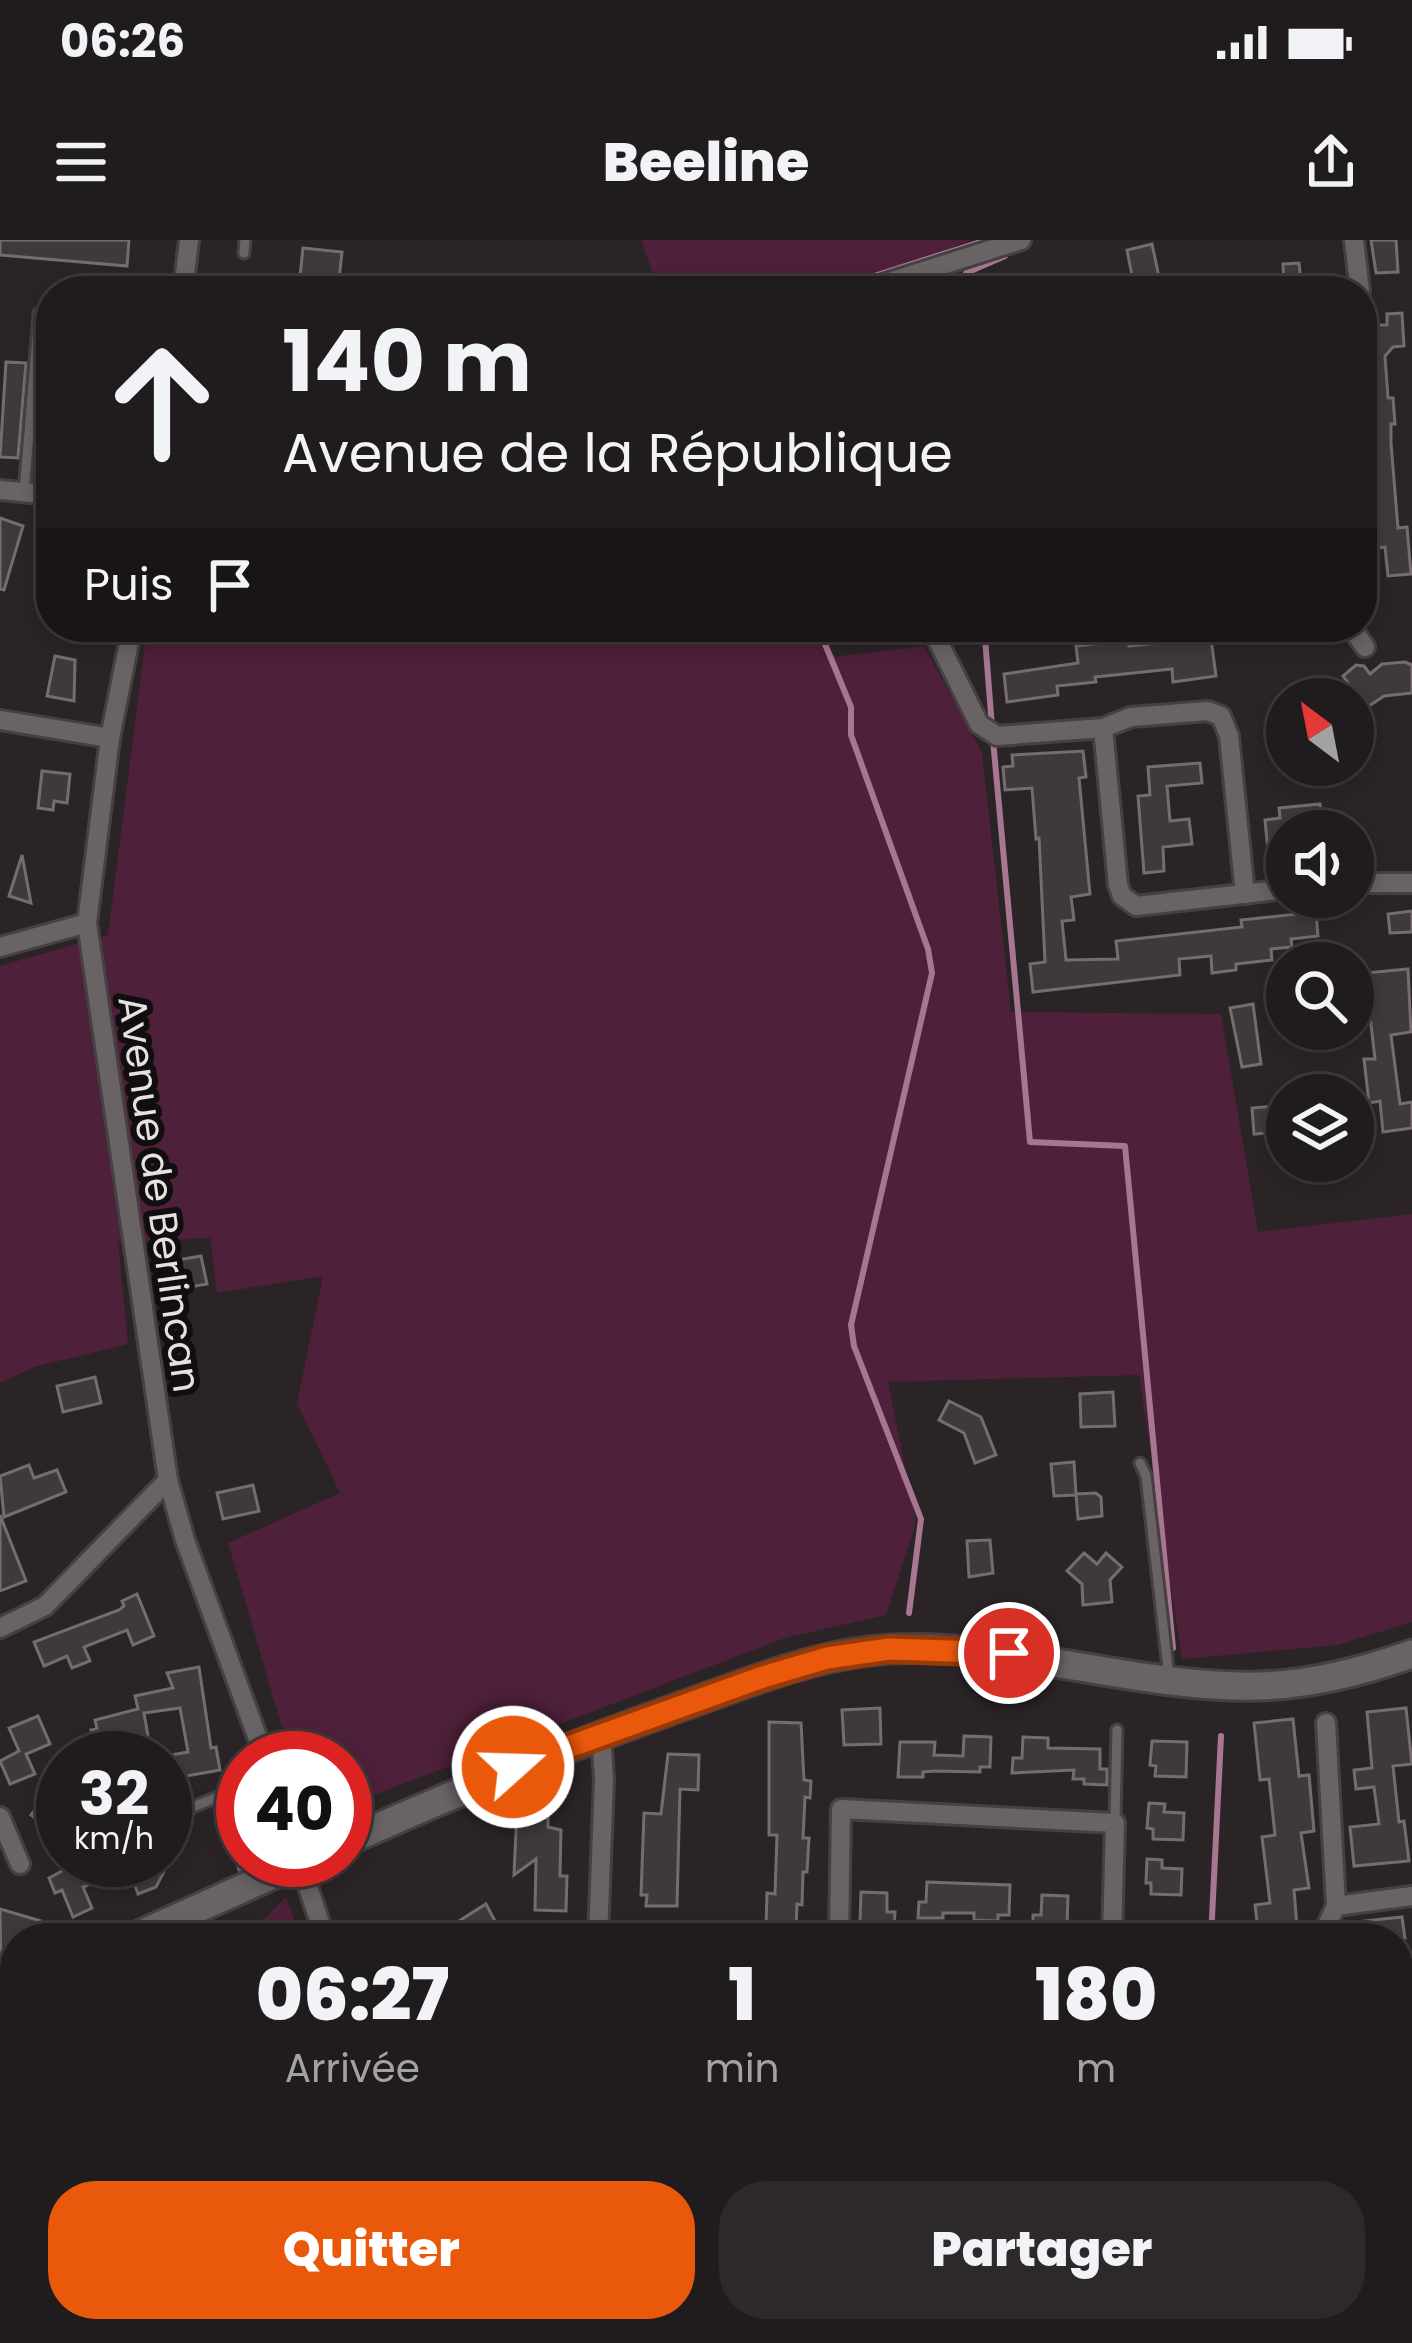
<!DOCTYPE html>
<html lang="fr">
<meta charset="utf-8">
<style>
body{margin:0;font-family:Poppins,sans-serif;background:#2d282a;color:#f1f3f6;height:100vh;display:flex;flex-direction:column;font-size:45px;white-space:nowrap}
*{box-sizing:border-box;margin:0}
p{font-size:39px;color:#a2a1a4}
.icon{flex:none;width:66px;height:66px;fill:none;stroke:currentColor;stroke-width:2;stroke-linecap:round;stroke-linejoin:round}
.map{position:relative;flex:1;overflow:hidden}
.drawer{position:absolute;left:0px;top:1683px;width:1413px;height:420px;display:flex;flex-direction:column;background:#201b1d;border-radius:48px 48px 0 0;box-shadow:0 6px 18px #0003,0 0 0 3px #3d393b}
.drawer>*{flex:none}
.top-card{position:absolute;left:36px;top:36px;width:1341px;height:366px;border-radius:48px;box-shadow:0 6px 18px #0003,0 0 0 3px #3d393b;background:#201b1d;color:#f1f3f6;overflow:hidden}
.needle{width:78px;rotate:328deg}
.controls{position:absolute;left:1266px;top:438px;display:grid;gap:24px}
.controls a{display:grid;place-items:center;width:108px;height:108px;border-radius:50%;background:#201b1d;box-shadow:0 6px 18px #0003,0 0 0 3px #3d393b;font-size:60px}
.speed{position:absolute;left:36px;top:1491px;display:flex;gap:24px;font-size:60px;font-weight:700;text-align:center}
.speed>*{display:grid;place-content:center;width:156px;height:156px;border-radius:50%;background:#201b1d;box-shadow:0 6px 18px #0003,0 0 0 3px #3d393b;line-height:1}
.speed small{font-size:30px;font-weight:400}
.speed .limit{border:18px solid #d22;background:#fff;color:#111}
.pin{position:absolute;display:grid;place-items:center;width:102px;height:102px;color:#fff;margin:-51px;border:6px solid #fff;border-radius:50%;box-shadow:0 3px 12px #0007}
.me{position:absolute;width:132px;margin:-66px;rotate:70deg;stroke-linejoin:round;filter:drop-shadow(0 0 9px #0008)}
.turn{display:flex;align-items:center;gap:42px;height:252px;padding:0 48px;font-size:54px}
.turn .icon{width:156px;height:156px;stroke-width:2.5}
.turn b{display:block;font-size:84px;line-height:102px}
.then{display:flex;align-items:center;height:114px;padding:0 48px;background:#0003;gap:24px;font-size:45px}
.eta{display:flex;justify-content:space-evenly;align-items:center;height:204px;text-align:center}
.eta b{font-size:72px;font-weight:800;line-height:84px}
.action{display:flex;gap:24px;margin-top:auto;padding:24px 48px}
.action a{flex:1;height:138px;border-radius:48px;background:#ea580c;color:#fff;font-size:48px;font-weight:800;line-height:138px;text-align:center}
.action a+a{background:#2d282a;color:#f1f3f6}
.status{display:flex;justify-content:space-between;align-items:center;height:84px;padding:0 60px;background:#201b1d;direction:ltr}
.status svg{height:33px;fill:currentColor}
header{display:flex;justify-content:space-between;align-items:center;height:156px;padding:0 48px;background:#201b1d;font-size:54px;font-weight:800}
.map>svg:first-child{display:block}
</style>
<div class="status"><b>06:26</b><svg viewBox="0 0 49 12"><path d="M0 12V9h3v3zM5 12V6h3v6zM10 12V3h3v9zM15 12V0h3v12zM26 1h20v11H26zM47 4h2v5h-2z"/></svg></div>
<header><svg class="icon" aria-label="menu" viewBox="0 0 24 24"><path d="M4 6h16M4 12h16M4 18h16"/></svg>Beeline<svg class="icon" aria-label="share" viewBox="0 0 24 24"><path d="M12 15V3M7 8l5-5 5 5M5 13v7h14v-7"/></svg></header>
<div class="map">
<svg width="1412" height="2103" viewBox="0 0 1412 2103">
<rect width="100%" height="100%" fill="#2a2427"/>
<g fill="#4e2039">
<path d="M641 0H972L832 51H659Z"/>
<path d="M172 387H817L831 417 924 406 982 513 1011 772 1221 774 1258 992 1412 974V1382L1338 1405 1182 1419 1139 1135 888 1142 916 1283 886 1375 785 1398 345 1566V1518H291L228 1303 340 1253 297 1163 323 1036 217 1053 210 998 118 1002 128 1104 34 1127 0 1143V726L108 695 145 404Z"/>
<path d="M286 1657 301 1698H245Z"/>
</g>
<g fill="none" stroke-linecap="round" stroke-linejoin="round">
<g stroke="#a87691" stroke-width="6">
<path d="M827 51 987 0"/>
<path d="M970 51 966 33 1005 16"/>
<path d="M818 387 851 467V495L928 709 932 733 851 1085 854 1106 921 1279 909 1373"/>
<path d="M992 487 985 398 1035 387"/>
<path d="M993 500 1030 902 1125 906 1173 1408"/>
<path d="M1211 1698 1221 1496"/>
<path d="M1145 2088 1150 2103"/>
</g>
</g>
<g fill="#40393c" stroke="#746c6f" stroke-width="3">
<path d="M0 0H129L127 26 0 15Z"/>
<path d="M1371 0H1396L1398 32 1376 33Z"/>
<path d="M1152 4 1162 51H1135L1127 10Z"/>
<path d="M303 8 342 12 339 40 300 36Z"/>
<path d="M1299 23 1302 51H1284L1283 24Z"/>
<path d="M1402 73 1404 106 1393 107 1385 116 1388 158H1393L1395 184H1391V203L1398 288 1407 287 1411 334 1388 336 1385 307 1378 308 1370 257 1364 105 1378 85H1387V74Z"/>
<path d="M6 122 26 123 18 218 0 217Z"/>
<path d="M44 124 51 125V220L36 219Z"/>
<path d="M0 278 23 286 4 350 0 349Z"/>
<path d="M1210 391 1216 436 1173 442 1172 429 1095 437 1096 442 1057 446 1058 455 1007 462 1004 434 1078 423 1076 406 1128 400 1129 406 1168 402V397Z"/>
<path d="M55 416 75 420 74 461 47 456Z"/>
<path d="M1405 422 1412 425V453L1384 456 1366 468 1343 436 1356 425 1364 426 1370 434 1382 424Z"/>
<path d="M1083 511 1086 537 1079 538 1090 654 1071 657 1074 680 1062 681 1066 720 1118 719 1116 701 1242 687 1241 680 1316 672 1318 696 1291 699 1292 707 1271 709 1272 720 1236 724V730L1212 733 1211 716 1179 719 1180 735 1033 752 1030 724 1045 722 1039 598 1036 599 1032 548 1005 550 1003 527 1013 526 1012 515Z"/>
<path d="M1200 523 1202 543 1167 546 1170 581 1189 579 1192 604 1163 607 1164 631 1144 633 1138 556 1150 555 1148 527Z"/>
<path d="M42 531 70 534 67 563 54 561 53 570 38 568Z"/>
<path d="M1320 564 1323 591H1287V630L1270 632 1265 580 1280 578 1279 568Z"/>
<path d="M22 615 31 663 9 656Z"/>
<path d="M1412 671V692L1390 693 1388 674Z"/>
<path d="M1408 729 1411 792 1391 795 1400 864 1412 862V888L1383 892 1380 861 1369 863 1364 819H1375L1365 733Z"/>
<path d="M1253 764 1261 824 1242 827 1230 768Z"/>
<path d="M1275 866 1277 892 1254 894 1252 868Z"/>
<path d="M201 1016 207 1044 171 1050 166 1022Z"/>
<path d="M95 1137 101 1163 63 1172 57 1146Z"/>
<path d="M1113 1152 1115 1186 1081 1187 1080 1154Z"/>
<path d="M949 1161 981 1177 996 1215 975 1223 964 1193 939 1180Z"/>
<path d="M1074 1222 1076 1254 1096 1253 1101 1257 1102 1276 1078 1279 1076 1255 1054 1256 1051 1224Z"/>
<path d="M29 1225 34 1238 57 1230 66 1252 4 1277 0 1236Z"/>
<path d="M253 1245 259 1271 223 1279 217 1253Z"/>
<path d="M0 1275 26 1341 0 1351Z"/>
<path d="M990 1300 993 1333 969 1337 967 1301Z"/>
<path d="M1084 1313 1097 1324 1106 1313 1122 1327 1110 1340 1112 1362 1083 1365 1082 1344 1067 1331Z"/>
<path d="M137 1354 154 1396 133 1405 127 1390 84 1407 90 1421 72 1428 67 1416 44 1426 34 1402 119 1370 124 1366 122 1361Z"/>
<path d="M199 1427 211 1508 216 1507 220 1530 175 1538 171 1515 188 1512 180 1468 144 1473 148 1496 95 1506 91 1490 97 1489 95 1480 138 1469 135 1456 173 1448 167 1433Z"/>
<path d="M880 1468 881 1504 844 1505 842 1470Z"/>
<path d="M1406 1468 1412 1524 1393 1526 1399 1582 1404 1581 1409 1621 1354 1626 1350 1587 1379 1584 1374 1547 1356 1549 1354 1530 1372 1528 1367 1472Z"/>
<path d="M38 1476 50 1504 26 1514 35 1534 10 1544 0 1521 19 1511 9 1488Z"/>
<path d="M1293 1479 1299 1536 1309 1535 1314 1591 1301 1593 1309 1648 1294 1650 1297 1686 1285 1688 1286 1698H1259L1255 1665 1270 1663 1262 1597 1275 1595 1269 1539 1260 1540 1254 1483Z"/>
<path d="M769 1482 801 1483 804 1540 811 1541 810 1558 805 1557 803 1598H809L807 1632H803L802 1665 797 1664 796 1690 766 1688 767 1653 775 1654 777 1595H769Z"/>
<path d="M964 1496 991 1497 990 1527H980V1532L934 1531 923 1532V1537H898L900 1502H935L934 1515 963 1516Z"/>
<path d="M1023 1497 1048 1498V1508L1100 1509V1529H1107V1545L1084 1544V1539H1073L1074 1530 1012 1533 1013 1518H1022Z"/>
<path d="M1152 1501 1187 1502 1186 1537 1155 1536 1156 1526 1150 1525Z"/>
<path d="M668 1514 699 1515 698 1550 680 1549 677 1666H646L647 1655H641L644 1573 661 1574Z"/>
<path d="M243 1557V1629L239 1630 218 1566Z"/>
<path d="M44 1558 63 1572V1599L31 1575Z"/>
<path d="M1149 1563 1165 1564 1164 1572 1184 1573 1183 1600 1153 1599V1589L1147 1588Z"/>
<path d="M517 1569 548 1570V1587L561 1590 560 1636H567L566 1671 535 1670 536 1619 514 1635Z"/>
<path d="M1147 1619 1162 1620V1628L1182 1629 1181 1655 1151 1654V1643H1146Z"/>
<path d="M83 1620H90L98 1641 83 1647 92 1668 73 1677 62 1650 55 1653 49 1638Z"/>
<path d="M139 1620H170L156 1647 138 1654 132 1637Z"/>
<path d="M927 1642 1010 1645 1009 1675H998V1681L974 1680V1673H943V1678H918L919 1662H926Z"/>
<path d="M861 1652 887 1653V1672H895L894 1688H871L872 1682H860Z"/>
<path d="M1042 1655 1068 1656 1067 1686H1058V1691L1033 1690V1675H1041Z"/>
<path d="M486 1664 495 1681 482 1688 488 1698H432Z"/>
<path d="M0 1669 41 1681 47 1694 15 1698 1 1734Z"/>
<path d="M1402 1677 1405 1698H1366L1364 1681Z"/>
<path d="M15 1898V1945L0 1951V1905Z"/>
<rect x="657" y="2088" width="30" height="15"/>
<path d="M760 2088H791L790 2103H759Z"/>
<path d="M888 2088H919L918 2103H888Z"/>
<path d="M1253 2088H1286L1278 2103H1246Z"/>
<path d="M1356 2088H1393L1386 2103H1349Z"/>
</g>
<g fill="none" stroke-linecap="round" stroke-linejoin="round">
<g stroke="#464043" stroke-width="15">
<g id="lane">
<path d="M244 13 245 0"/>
<path d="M24 253 39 73 51 74"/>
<path d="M1140 1223 1146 1236 1169 1437"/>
<path d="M190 1568 243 1547"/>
<path d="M1115 1581 1117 1490"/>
</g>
</g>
<g stroke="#464043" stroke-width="24">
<g id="street">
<path d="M1354 0 1360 51"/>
<path d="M183 51 189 0"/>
<path d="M861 51 1021 0"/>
<path d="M1362 66V71"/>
<path d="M0 250 51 255"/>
<path d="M132 387 110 498 87 683 168 1240 185 1300 265 1518"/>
<path d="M931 387 979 484 997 496 1103 488 1131 477 1208 471 1221 476 1229 496 1245 654"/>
<path d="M1351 387 1365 407"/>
<path d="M0 480 110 498"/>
<path d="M1103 488 1118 645 1122 656 1136 666 1287 649"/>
<path d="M1353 643H1412"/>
<path d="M0 707 87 683"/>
<path d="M0 1388 45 1366 168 1240"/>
<path d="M0 1577 20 1624"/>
<path d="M299 1620 325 1698"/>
<path d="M1336 1666 1412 1656"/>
<path d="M598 1698 604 1539 601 1495"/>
<path d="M839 1698 841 1569 1115 1583 1112 1698"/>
<path d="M1321 1698 1336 1666 1326 1483"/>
<path d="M0 1876 15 1869"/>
<path d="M0 1981 15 1973"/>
<path d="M543 2088 553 2103"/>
<path d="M585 2089V2088"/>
<path d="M852 2103 853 2088"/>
<path d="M1080 2103 1081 2088"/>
<path d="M1319 2103 1323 2088"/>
</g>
</g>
<g stroke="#464043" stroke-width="33">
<g id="secondary">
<path d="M345 1602C456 1552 567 1507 682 1466 750 1442 818 1413 891 1409 1017 1403 1137 1449 1261 1446 1314 1444 1363 1431 1412 1414"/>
<path d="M132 1698 306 1620"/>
<path d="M0 1757 15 1751"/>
</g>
</g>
<use href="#lane" stroke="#6a6366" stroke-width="9"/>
<use href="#street" stroke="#6a6366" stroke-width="18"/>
<use href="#secondary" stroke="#6a6366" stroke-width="27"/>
</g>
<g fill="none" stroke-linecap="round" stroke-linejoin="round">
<g stroke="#983908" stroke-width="30">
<path id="route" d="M513 1527 763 1437 827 1418 889 1409 1009 1413"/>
</g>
<use href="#route" stroke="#ea580c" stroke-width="21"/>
</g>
<g text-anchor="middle" stroke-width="12" stroke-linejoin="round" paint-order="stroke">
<g font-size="39" fill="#e6e2e4" stroke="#110e0f">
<text transform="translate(160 954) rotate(82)" y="14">Avenue de Berlincan</text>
</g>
</g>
</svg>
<div class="controls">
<a><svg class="needle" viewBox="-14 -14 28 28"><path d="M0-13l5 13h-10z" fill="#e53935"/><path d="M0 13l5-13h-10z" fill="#a2a1a4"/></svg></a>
<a><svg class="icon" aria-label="sound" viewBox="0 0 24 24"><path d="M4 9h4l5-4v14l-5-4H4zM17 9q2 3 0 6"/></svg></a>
<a><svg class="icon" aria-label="search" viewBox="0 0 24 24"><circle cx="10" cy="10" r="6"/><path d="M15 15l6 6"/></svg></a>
<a><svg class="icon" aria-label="layers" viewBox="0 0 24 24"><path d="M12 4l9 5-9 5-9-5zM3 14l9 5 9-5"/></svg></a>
</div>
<div class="speed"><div>32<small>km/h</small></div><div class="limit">40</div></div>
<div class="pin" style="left:1009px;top:1413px;background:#d93025"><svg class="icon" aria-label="arrive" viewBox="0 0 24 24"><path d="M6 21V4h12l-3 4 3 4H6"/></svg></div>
<svg class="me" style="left:513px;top:1527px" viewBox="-20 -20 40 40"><circle r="17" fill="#ea580c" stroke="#fff" stroke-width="3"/><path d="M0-11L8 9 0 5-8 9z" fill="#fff"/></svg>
<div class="top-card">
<div class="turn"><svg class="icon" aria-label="ahead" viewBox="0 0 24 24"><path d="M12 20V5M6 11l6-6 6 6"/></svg><div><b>140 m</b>Avenue de la République</div></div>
<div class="then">Puis<svg class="icon" aria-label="arrive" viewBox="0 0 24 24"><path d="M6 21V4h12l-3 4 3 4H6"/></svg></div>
</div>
<section class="drawer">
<div class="eta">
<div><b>06:27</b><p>Arrivée</p></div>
<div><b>1</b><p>min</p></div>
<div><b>180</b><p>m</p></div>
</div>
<div class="action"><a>Quitter</a><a>Partager</a></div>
</section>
</div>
